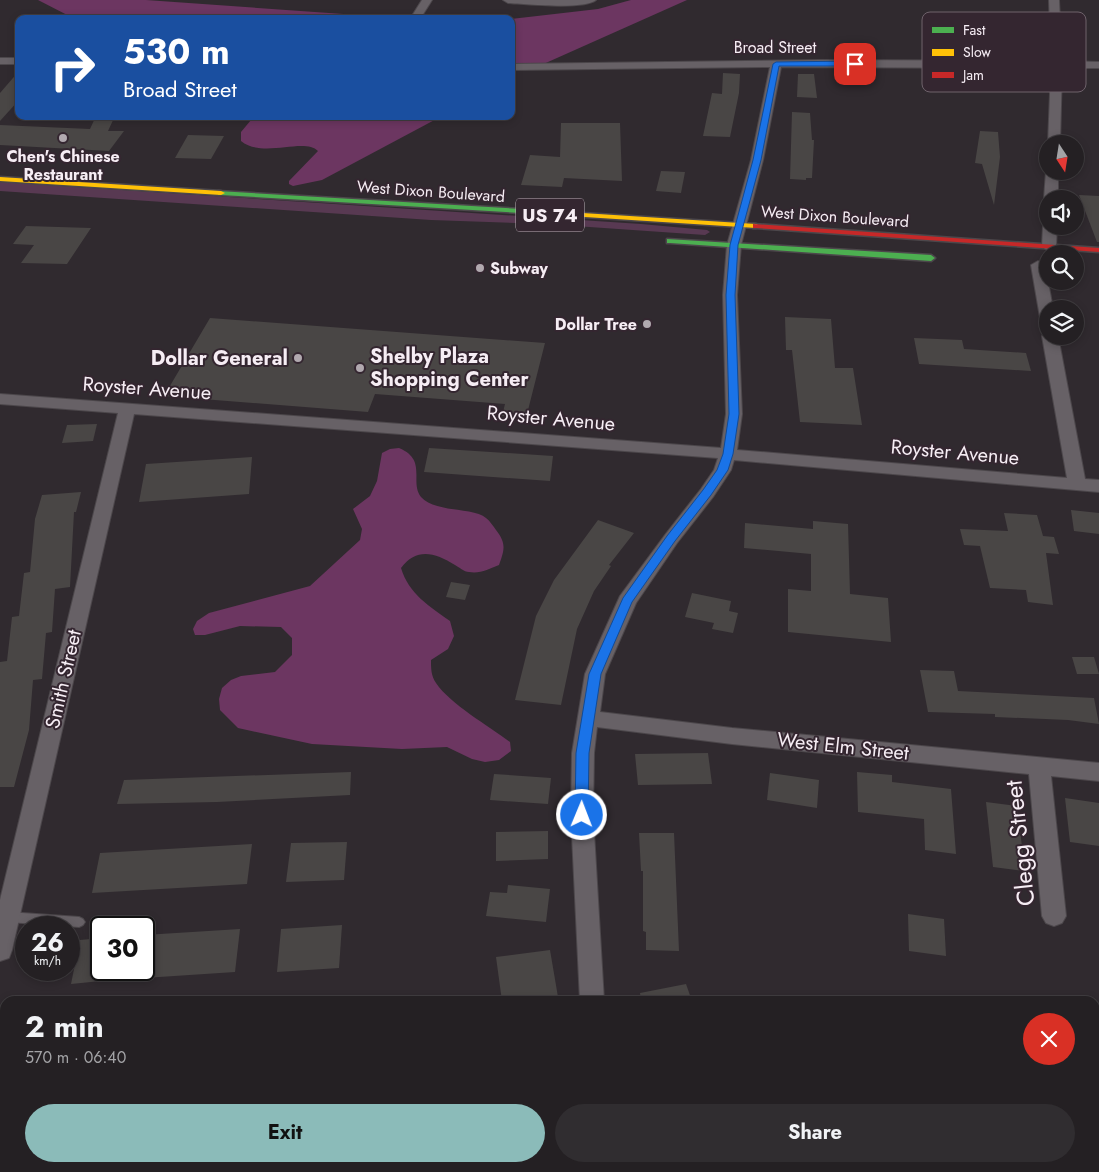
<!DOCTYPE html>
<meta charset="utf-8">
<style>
body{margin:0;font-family:Jost,sans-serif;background:#302d30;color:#f1f3f6;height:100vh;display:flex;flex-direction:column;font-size:19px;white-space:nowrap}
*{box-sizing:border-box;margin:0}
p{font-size:16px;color:#a3a3a6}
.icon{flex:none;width:28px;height:28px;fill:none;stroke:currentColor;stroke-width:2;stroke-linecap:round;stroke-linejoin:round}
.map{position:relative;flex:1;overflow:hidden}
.drawer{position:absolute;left:0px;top:996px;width:1100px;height:176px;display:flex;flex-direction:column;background:#242023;border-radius:15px 15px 0 0;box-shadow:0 2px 8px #0003,0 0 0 1px #413e41}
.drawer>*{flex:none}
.hud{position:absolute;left:15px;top:15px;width:500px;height:105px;border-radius:10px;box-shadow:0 2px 8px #0003,0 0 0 1px #413e41;background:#1a4fa0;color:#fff;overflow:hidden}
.needle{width:32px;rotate:168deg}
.controls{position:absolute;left:1039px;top:135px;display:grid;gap:10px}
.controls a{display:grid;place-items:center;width:45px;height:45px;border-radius:50%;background:#242023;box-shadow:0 2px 8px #0003,0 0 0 1px #413e41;font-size:25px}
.speed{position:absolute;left:15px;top:916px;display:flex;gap:10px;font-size:25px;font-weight:700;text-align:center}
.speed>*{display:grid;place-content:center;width:65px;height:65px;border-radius:50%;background:#242023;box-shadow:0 2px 8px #0003,0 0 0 1px #413e41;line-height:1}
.speed small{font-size:12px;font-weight:400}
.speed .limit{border:2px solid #111;border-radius:8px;background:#fff;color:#111}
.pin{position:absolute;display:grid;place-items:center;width:42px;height:42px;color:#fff;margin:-21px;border-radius:10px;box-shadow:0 2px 8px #0006}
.me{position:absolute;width:55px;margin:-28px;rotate:1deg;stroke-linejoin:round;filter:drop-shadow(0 0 4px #0008)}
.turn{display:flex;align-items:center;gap:18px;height:105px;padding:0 25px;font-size:22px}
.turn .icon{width:65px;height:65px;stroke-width:2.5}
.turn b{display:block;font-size:35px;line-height:42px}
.round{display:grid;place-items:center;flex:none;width:52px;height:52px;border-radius:26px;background:#302d30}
.overview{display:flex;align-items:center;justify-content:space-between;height:85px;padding:0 25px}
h1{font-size:30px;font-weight:700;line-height:38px}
.primary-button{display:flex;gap:10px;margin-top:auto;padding:10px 25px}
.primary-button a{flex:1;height:58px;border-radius:30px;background:#8bbbb9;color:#111;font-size:20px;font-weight:700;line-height:58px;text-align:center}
.primary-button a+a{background:#302d30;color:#f1f3f6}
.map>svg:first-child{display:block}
</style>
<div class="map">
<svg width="1099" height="1172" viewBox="0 0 1099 1172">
<rect width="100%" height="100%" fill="#302a2f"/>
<path fill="#583952" d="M0 182 641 224 707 230 710 232 705 235 546 224 431 220 0 191Z"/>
<g fill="#6c3661">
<path d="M38 0H146L415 19H446H75Z"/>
<path d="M631 0H687L539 66 511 63V19L598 9Z"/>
<path d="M262 116H442L322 180 293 186 289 184V181L318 151C304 137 263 159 241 141V132L251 120Z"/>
<path d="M399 448C428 460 409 482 421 497 435 513 474 507 486 518 490 521 493 526 496 530 506 543 505 549 499 565 489 569 480 574 469 572 464 572 459 567 455 565 435 553 417 547 401 568 409 594 429 606 450 621L454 636 448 649 431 660C431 668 431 676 436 683 450 704 489 726 510 742L511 751 499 760 485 762 472 759 447 747 402 749 312 744 238 728 220 710 219 699 222 688 231 680 241 676 275 672 292 655V638L281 627 240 626 205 635H195L193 629 197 621 209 613 310 586 360 540 362 529 353 509 370 496 377 481 382 453 390 449Z"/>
<path d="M407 1168H470L471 1172H409Z"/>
</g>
<g fill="#494645">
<path d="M996 12 1016 14 1015 47H994Z"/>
<path d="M19 71V100L0 121V93Z"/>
<path d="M723 73 740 74 739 93 730 137 703 136 712 93 722 94Z"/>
<path d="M798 74H814L817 98 797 97Z"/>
<path d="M792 112 810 113 812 140H814L812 178H806V180L790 179Z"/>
<path d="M96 116H115L108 131H124L109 151 0 145V125L90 129Z"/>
<path d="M561 123H620L622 181 564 178 562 187 521 185 530 155 560 157Z"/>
<path d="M980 131 998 132 1000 157 994 205 982 164 975 163Z"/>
<path d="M188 135 224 136 211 159 175 158Z"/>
<path d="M661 171 685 172 681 193 656 191Z"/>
<path d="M1079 195 1099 196V242H1097Z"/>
<path d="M26 226 91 228 67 264 21 263 34 245 13 244Z"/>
<path d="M785 317 831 319 835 368H853L862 425 800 422 792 350H786Z"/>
<path d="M210 318 545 343 526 418 502 416 505 404 375 394 368 412 164 396Z"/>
<path d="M914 338 962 340 964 349 1026 353 1031 371 919 364Z"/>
<path d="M97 424 93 441 62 443 67 425Z"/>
<path d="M429 448 553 456 550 481 424 472Z"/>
<path d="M252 457 249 494 139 502 146 464Z"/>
<path d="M81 492 76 512H74L70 587 55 589 52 632 46 633 42 679 33 680 29 730 14 787H0V662L7 661 12 617 19 616 24 573 30 572 35 519 42 495Z"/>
<path d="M1071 510 1099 513V534L1074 531Z"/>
<path d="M1004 513 1037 515 1043 536 1054 537 1059 554 1046 553 1053 605 1028 602 1026 590 990 588 980 546 964 545 960 529 1008 531Z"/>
<path d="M598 520 634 533 609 565 611 566 594 591 577 629 561 705 515 700 536 616 554 580Z"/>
<path d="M813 521 848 524 850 594 888 598 891 642 788 632V589L811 591V554L744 548 745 523 813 529Z"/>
<path d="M451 582 470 585 465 600 446 597Z"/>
<path d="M692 593 731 601 729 611 738 613 733 633 712 629 714 623 685 617Z"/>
<path d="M1072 657H1094L1099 674H1077Z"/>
<path d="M920 670 954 671 958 691 1094 698 1099 724 1068 720 995 717V714L928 712Z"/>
<path d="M708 753 712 784 638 785 635 754Z"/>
<path d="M351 772 350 795 217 802 117 804 124 780Z"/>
<path d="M857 772 892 775V782L951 789 956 854 925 850 924 819 858 812Z"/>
<path d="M770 773 819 780 817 808 767 800Z"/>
<path d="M494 774 551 778 548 804 490 800Z"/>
<path d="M1065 798 1099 803V846L1070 842Z"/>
<path d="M986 802 1017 806 1025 871 993 867Z"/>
<path d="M548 831V859L496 861V832Z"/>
<path d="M639 833H674L679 951 646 950V932L643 931V871H641Z"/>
<path d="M347 842 344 880 286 882 291 843Z"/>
<path d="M252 844 247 884 92 893 100 853Z"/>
<path d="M508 885 550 889 546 922 486 916 490 892 507 893Z"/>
<path d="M908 914 944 919 946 956 909 951Z"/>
<path d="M342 925 339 968 277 972 281 929Z"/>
<path d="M240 929 235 972 144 978V935Z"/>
<path d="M101 938V981L71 984 80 940Z"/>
<path d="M550 950 558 997 526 1001H502L496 957Z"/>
<path d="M686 984 692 1001H641L640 993Z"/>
</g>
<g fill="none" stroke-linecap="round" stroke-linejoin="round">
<g stroke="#4c474b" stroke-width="2">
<path id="lane" d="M8 912 79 917 83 919 85 922 83 925 79 927 8 922 4 920 2 917 4 914Z"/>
</g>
<g stroke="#4c474b" stroke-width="2">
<g id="street">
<path d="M422 0H432L420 19H410Z"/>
<path d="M503 0H596C584 10 525 4 508 3Z"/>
<path d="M1049 0H1059L1062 61 1099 62V68H1062L1060 144H1048L1051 68 781 67 763 160 741 245 737 295 742 414 737 450 1067 478 1042 336 1048 332V336H1058L1085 479 1099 480V492L734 460 731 470 713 497 677 543 636 603 605 674 600 712 732 728 1099 763V781L1051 776 1066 916 1062 923 1054 926 1046 923 1042 916 1029 774 732 744 597 727 594 753 593 815 604 1001H580L571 815 572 753 585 674 620 596 665 535 701 489 714 470 718 458 134 414 12 950 9 958 0 961V900L118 413 0 404V394L721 448 726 414 723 295 727 245 751 160 770 67 511 70V64L820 60 1051 61Z"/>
<rect x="0" y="58" width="19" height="6"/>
<path d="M1048 168V171H1058V199H1048V202L1044 199 1046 171Z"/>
<path d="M1045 223H1048V226H1057L1056 247 1049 251 1042 247 1043 226Z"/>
<path d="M1038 261 1045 265 1053 309H1048V327L1043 326 1041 323 1031 265Z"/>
<path d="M587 1168H614L616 1172H588Z"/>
</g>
</g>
<g stroke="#4c474b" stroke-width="3">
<g id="fast">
<path d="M218 191 538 210 542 212 538 214 221 195H218Z"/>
<path d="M667 239 931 255 935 258 931 261 670 243H667Z"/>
</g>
</g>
<g stroke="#4c474b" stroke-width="3">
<g id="slow">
<path d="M0 177 221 191 225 193 221 195 0 181Z"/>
<path d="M535 210 756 224 760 226 756 228 538 214 534 212Z"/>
</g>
</g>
<g stroke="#4c474b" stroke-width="3">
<path id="jam" d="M753 224 1099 248V252L756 228H753Z"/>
</g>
<use href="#lane" fill="#676166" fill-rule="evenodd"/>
<use href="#street" fill="#676166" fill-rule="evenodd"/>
<use href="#fast" fill="#4caf50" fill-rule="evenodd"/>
<use href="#slow" fill="#ffc107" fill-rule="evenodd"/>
<use href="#jam" fill="#c62828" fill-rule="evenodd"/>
</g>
<path fill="#1a73e8" stroke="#114b97" d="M776 62 855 61 858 64 855 66H779L761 160 738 245 735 295 739 414 733 454 728 470 711 495 675 541 632 602 601 674 589 753 588 815 586 819 582 821 577 819 575 815 576 753 589 674 623 598 667 536 703 490 717 470 723 454 729 414 726 295 730 245 753 160 773 64Z"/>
<g fill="#b1a9af" stroke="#342630" stroke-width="2">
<circle cx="63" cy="138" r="5"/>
<circle cx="480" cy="268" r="5"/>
<circle cx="647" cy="324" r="5"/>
<circle cx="298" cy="358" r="5"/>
<circle cx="360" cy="368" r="5"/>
</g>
<g text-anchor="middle" stroke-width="4" stroke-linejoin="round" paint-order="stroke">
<g font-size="16" fill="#f6edf4" stroke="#342630">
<text x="775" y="53">Broad Street</text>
<text transform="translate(431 191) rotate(4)" y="6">West Dixon Boulevard</text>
<text transform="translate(835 216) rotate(4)" y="6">West Dixon Boulevard</text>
</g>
<g font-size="16" font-weight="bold" fill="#f6edf4" stroke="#342630">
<text x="63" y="162">Chen's Chinese<tspan x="63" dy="18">Restaurant</tspan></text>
<text x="490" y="274" text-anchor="start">Subway</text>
<text x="637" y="330" text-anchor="end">Dollar Tree</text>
</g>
<rect fill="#342630" stroke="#bcb1b9" stroke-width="1" x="516" y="198.5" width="68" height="33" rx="4"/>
<g font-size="19" font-weight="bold" fill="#f6edf4">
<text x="550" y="222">US 74</text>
</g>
<g font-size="20" font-weight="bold" fill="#f6edf4" stroke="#342630" text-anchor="start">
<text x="370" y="363">Shelby Plaza<tspan x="370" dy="23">Shopping Center</tspan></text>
<text x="288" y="365" text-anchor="end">Dollar General</text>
</g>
<g font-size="20" fill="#f6edf4" stroke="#342630">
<text transform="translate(147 388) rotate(4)" y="7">Royster Avenue</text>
<text transform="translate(551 418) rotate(5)" y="7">Royster Avenue</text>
<text transform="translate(955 452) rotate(5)" y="7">Royster Avenue</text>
<text transform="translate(63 679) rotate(-77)" y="7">Smith Street</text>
<text transform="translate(843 746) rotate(6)" y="7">West Elm Street</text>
</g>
<g font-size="24" fill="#f6edf4" stroke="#342630">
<text transform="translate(1020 843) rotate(-96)" y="8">Clegg Street</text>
</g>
</g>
<rect x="922" y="12" width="164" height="80" rx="8" fill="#342630" stroke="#6e626b" stroke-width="1"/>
<rect x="932" y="27" width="22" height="6" fill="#4caf50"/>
<rect x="932" y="49" width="22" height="7" fill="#ffc107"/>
<rect x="932" y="72" width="22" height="6" fill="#c62828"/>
<g font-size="14" fill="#f6edf4">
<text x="963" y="35">Fast</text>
<text x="963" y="57">Slow</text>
<text x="963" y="80">Jam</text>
</g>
</svg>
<div class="controls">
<a><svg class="needle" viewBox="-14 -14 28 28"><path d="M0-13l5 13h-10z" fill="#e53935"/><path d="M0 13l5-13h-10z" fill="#a3a3a6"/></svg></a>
<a><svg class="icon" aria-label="sound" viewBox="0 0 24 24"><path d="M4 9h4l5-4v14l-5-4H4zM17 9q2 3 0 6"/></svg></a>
<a><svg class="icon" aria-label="search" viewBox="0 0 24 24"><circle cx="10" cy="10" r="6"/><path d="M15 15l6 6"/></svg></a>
<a><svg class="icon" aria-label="layers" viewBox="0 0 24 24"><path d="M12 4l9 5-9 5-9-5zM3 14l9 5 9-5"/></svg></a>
</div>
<div class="speed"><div>26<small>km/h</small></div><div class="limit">30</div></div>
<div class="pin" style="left:855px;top:64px;background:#d93025"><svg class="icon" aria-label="arrive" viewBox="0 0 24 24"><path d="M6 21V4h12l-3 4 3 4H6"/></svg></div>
<svg class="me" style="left:582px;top:815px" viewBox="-20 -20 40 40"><circle r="17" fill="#1a73e8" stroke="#fff" stroke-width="3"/><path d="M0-11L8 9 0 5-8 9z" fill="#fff"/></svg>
<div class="hud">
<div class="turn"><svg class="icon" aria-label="right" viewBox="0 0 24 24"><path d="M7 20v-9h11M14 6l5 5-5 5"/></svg><div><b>530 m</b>Broad Street</div></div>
</div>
<section class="drawer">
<div class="overview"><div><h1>2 min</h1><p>570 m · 06:40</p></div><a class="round" style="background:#d93025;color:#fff"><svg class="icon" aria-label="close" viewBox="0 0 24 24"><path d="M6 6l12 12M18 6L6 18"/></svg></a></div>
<div class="primary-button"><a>Exit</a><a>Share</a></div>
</section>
</div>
